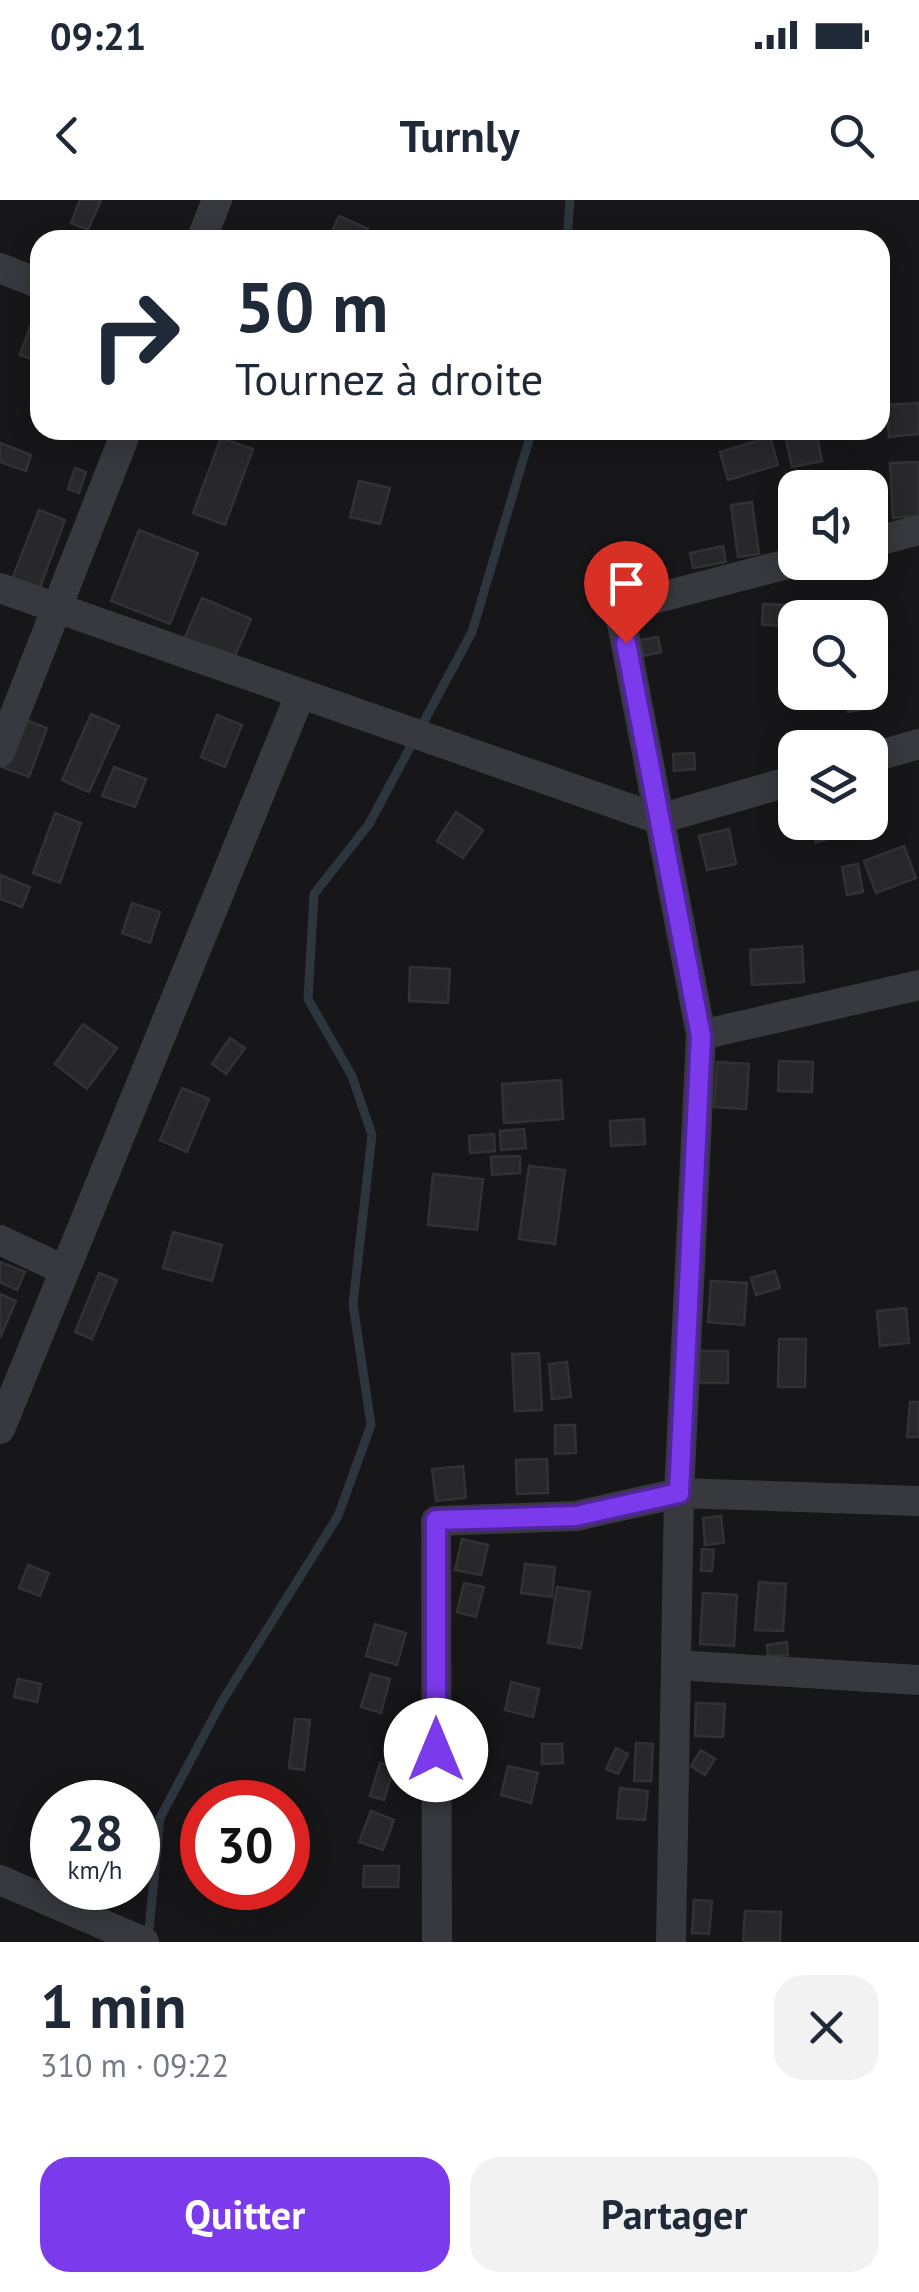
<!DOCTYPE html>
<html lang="fr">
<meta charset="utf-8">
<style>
body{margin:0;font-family:"PT Sans",sans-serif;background:#f2f2f3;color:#1f2937;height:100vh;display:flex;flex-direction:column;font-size:38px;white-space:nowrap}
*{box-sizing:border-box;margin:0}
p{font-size:32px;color:#747a83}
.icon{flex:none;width:55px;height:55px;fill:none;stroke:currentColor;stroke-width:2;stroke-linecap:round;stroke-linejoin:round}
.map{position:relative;height:1742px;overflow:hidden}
.drawer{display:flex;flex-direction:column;background:#fff;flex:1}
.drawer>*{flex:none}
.top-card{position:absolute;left:30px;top:30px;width:860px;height:210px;border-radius:30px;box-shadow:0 5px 25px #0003;background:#fff;color:#1f2937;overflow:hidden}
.buttons{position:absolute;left:778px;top:270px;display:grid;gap:20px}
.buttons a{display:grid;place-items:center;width:110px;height:110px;border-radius:20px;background:#fff;box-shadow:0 5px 25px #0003;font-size:50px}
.speed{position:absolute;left:30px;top:1580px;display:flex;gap:20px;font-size:50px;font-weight:700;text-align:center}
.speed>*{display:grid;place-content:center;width:130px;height:130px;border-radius:50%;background:#fff;box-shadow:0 5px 25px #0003;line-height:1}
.speed small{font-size:25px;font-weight:400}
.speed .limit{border:15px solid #d22;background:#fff;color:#111}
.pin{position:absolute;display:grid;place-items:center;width:85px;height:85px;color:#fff;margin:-102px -42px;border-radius:50% 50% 50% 0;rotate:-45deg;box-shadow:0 0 10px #0007}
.pin .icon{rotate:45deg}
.me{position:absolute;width:110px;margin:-55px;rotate:0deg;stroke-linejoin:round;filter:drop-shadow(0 0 8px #0008)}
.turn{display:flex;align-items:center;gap:35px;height:210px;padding:0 40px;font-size:45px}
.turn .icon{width:130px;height:130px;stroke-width:2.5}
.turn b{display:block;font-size:70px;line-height:85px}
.round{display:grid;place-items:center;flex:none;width:105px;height:105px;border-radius:30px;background:#f2f2f3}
.overview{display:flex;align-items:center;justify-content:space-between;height:170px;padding:0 40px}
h1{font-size:60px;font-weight:600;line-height:75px}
.button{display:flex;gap:20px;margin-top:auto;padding:20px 40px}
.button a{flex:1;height:115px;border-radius:30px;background:#7c3aed;color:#fff;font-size:40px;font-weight:600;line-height:115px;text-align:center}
.button a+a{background:#f2f2f3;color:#1f2937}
.status{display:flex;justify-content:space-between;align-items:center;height:70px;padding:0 50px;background:#fff;direction:ltr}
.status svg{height:28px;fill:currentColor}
header{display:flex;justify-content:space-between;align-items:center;height:130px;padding:0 40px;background:#fff;font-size:45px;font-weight:600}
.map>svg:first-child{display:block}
</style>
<div class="status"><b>09:21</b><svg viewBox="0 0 49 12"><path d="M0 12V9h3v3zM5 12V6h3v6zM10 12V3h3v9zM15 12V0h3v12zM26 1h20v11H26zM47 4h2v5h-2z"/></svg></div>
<header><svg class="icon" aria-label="back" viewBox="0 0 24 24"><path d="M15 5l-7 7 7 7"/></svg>Turnly<svg class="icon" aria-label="search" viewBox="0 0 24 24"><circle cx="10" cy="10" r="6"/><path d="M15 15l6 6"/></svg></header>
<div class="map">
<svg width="919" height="1742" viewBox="0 0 919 1742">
<rect width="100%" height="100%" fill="#171719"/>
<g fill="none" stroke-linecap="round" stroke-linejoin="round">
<g stroke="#2d353d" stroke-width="9">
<path d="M567 40 570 0"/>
<path d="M148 1739 160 1618 221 1503 338 1316 371 1225 353 1104 372 935 352 876 308 799 314 694 369 624 472 432 532 230"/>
</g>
</g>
<g fill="#28272a" stroke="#323135" stroke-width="2.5">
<path d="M80 0H101L88 30 71 23Z"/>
<path d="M339 16 368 29 363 40H328Z"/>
<path d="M31 124 40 127V162L20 155Z"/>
<path d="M919 203V234L889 237 886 205Z"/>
<path d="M784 230H816L822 261 792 267Z"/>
<path d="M770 237 778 265 728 280 720 252Z"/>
<path d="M221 238 253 249 225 325 193 313Z"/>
<path d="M0 243 31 255 26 271 0 262Z"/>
<path d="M919 262V316L893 318 890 263Z"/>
<path d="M75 268 86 272 79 293 68 289Z"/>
<path d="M359 281 390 288 380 324 350 317Z"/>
<path d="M752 302 759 354 738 357 731 305Z"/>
<path d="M39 310 65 320 39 390 12 379Z"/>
<path d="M139 330 198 353 170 424 111 401Z"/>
<path d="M723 346 726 362 693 368 690 353Z"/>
<path d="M202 398 251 419 231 465 182 444Z"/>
<path d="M763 404 785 405 784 426 762 425Z"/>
<path d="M875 413 876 459H870V418H849V414Z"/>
<path d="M658 437 661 452 643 456 640 440Z"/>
<path d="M864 492 866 509 848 512 845 495Z"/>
<path d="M91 514 119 526 89 592 62 580Z"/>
<path d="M217 515 242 525 225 567 201 557Z"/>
<path d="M20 518 47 528 29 577 2 567Z"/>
<path d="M694 553 695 569 674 571 673 554Z"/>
<path d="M114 567 146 579 135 607 102 596Z"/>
<path d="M456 612 483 630 463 658 437 641Z"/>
<path d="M55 613 81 623 60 683 33 673Z"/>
<path d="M811 622H845L847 634 816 642Z"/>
<path d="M729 629 736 664 707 670 699 636Z"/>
<path d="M904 646 916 678 876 693 864 661Z"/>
<path d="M858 664 863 692 847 695 842 667Z"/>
<path d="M0 675 30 687 22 707 0 699Z"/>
<path d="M132 703 160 712 150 743 122 733Z"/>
<path d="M802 746 804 782 752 785 750 750Z"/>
<path d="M410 767 450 769 448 803 409 801Z"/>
<path d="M83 824 117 848 87 889 55 864Z"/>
<path d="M230 838 245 848 226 874 212 864Z"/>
<path d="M779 861 813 862 812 892 778 891Z"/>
<path d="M717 862 749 864 746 909 714 907Z"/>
<path d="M561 880 563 919 504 923 502 884Z"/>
<path d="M182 888 209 899 187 952 160 940Z"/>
<path d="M644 919 645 944 611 946 610 921Z"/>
<path d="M524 929 526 948 501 950 500 931Z"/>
<path d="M494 934 495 951 470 953 469 936Z"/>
<path d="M520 956V973L492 975 491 957Z"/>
<path d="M529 966 565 970 555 1044 519 1039Z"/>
<path d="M433 974 483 979 477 1030 428 1025Z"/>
<path d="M173 1032 222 1045 212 1081 163 1068Z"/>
<path d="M0 1062 25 1072 17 1090 0 1082Z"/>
<path d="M775 1071 780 1088 756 1095 751 1078Z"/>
<path d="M99 1073 117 1080 92 1139 75 1132Z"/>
<path d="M711 1081 747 1083 744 1125 708 1122Z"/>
<path d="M0 1094 16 1101 0 1138Z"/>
<path d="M906 1108 909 1143 880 1146 877 1111Z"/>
<path d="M779 1139H806L805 1187H778Z"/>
<rect x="699" y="1151" width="29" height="32"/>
<path d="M539 1153 542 1210 515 1211 512 1154Z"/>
<path d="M567 1162 571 1197 552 1199 549 1164Z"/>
<path d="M910 1202H919V1237H907Z"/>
<path d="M555 1225H575L576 1253 555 1254Z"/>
<path d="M547 1259 548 1293 517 1294 516 1260Z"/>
<path d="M463 1266 466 1298 436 1301 432 1269Z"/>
<path d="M721 1316 724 1343 705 1345 703 1318Z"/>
<path d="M462 1339 488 1345 481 1375 455 1370Z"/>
<path d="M702 1349 714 1350 712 1371H701Z"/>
<path d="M525 1364 555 1367 552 1397 521 1393Z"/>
<path d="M28 1365 49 1373 40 1396 19 1388Z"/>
<path d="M759 1382 786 1384 783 1431 755 1430Z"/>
<path d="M464 1383 484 1387 476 1417 457 1412Z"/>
<path d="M557 1387 590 1392 581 1448 548 1443Z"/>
<path d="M703 1393 737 1395 734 1446 700 1444Z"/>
<path d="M375 1424 406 1433 397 1465 366 1456Z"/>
<path d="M787 1442 788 1455 768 1456 767 1445Z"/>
<path d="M371 1474 390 1479 381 1513 361 1507Z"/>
<path d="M18 1479 41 1484 37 1502 14 1497Z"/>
<path d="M511 1482 539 1489 533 1517 505 1510Z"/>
<path d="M696 1503 725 1504 723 1537 695 1536Z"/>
<path d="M295 1519 310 1520 304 1570 289 1568Z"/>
<path d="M636 1543 653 1544 651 1581H634Z"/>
<path d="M542 1544H562L563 1563 542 1564Z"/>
<path d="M616 1548 628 1554 618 1574 606 1569Z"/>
<path d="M701 1550 715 1559 705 1575 691 1566Z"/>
<path d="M380 1563 394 1567 384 1600 370 1596Z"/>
<path d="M508 1566 538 1573 531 1603 501 1595Z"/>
<path d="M620 1588 648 1591 645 1620 617 1618Z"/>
<path d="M371 1611 394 1620 383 1650 359 1642Z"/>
<path d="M364 1666H399L398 1687H363Z"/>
<path d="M694 1700 712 1701 709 1734 692 1733Z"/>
<path d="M745 1711 781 1712 780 1742H743Z"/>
</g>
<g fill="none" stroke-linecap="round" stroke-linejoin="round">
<g stroke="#38393e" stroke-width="30">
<path d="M201 40 217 0"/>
<path d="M0 68 40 84"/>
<path d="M870 343 919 330"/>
<path d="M0 388 659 619 795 580"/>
<path d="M0 552 127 230"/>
<path d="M870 558 919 544"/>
<path d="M701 835 919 785"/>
<path d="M0 1040 64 1070"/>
<path d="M0 1229 300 495"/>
<path d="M676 1465 919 1480"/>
<path d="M0 1680 144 1742"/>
<path d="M437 1742 436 1321 576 1316 679 1293 701 835 619 408 795 362"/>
<path d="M671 1742 679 1293 919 1301"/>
</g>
</g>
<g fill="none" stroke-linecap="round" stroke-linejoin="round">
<g stroke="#51269a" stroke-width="25">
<path id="route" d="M436 1550V1320L576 1316 679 1293 701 836 626 443"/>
</g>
<use href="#route" stroke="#7c3aed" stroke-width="18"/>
</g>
</svg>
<div class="buttons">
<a><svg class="icon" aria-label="sound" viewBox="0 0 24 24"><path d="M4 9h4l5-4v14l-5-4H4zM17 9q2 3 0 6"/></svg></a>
<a><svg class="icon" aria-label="search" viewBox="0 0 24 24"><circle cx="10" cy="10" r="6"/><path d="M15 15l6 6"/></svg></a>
<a><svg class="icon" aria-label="layers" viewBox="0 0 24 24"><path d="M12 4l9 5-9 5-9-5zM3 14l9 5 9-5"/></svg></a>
</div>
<div class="speed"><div>28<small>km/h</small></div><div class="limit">30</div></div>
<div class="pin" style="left:626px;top:443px;background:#d93025"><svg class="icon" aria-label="arrive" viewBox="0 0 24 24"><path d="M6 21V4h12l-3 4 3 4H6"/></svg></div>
<svg class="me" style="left:436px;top:1550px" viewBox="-20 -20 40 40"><circle r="19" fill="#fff"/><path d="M0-13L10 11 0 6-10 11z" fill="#7c3aed"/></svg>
<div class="top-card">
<div class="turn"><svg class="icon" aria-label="right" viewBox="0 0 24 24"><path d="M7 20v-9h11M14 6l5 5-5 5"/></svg><div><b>50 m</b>Tournez à droite</div></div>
</div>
</div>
<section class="drawer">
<div class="overview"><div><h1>1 min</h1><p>310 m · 09:22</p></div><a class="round"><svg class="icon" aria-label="close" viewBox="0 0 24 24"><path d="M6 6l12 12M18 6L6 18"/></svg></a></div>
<div class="button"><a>Quitter</a><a>Partager</a></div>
</section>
